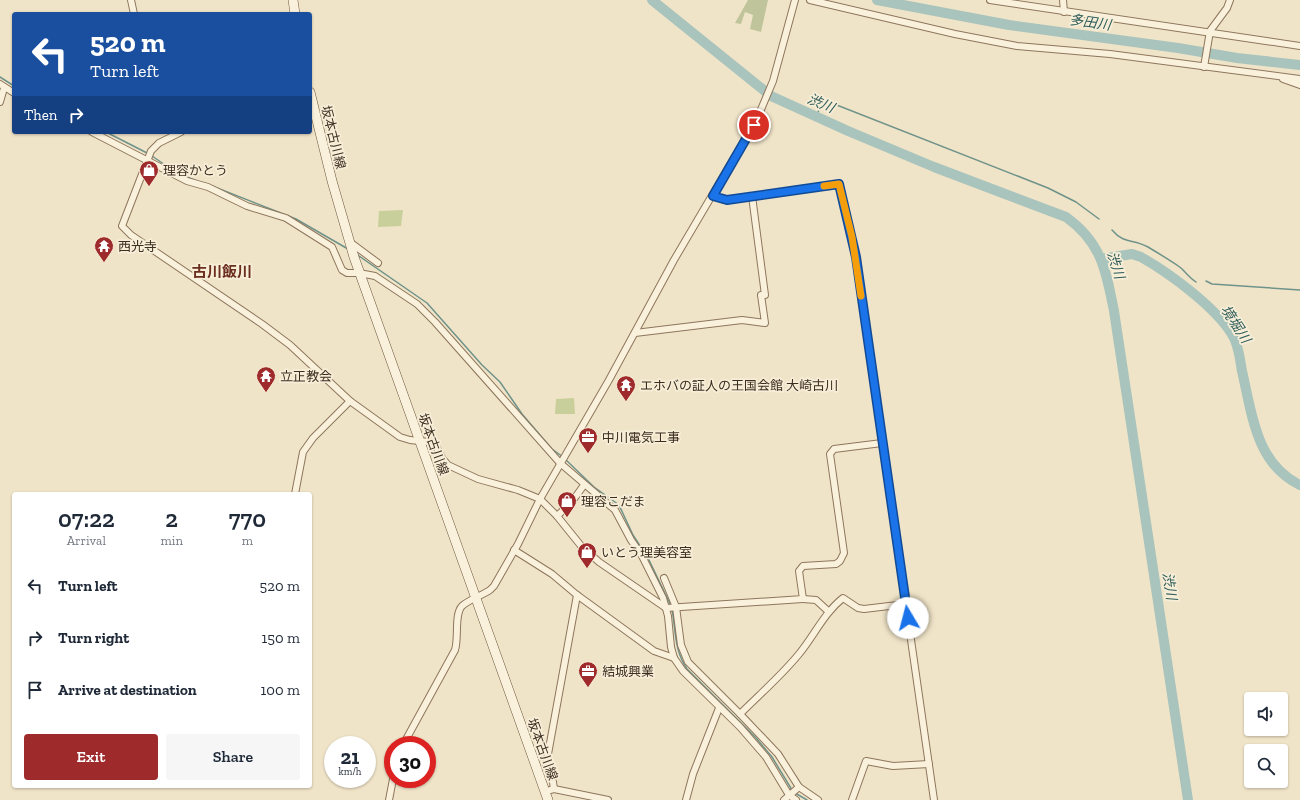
<!DOCTYPE html>
<meta charset="utf-8">
<style>
body{margin:0;font-family:"Zilla Slab","Noto Sans JP",serif;background:#f6f6f7;color:#1f2937;height:100vh;display:flex;flex-direction:column;font-size:15px;white-space:nowrap}
*{box-sizing:border-box;margin:0}
p{font-size:13px;color:#747a83}
.icon{flex:none;width:22px;height:22px;fill:none;stroke:currentColor;stroke-width:2;stroke-linecap:round;stroke-linejoin:round}
.map{position:relative;flex:1;overflow:hidden}
.panel{position:absolute;left:12px;top:492px;width:300px;height:296px;display:flex;flex-direction:column;background:#fff;border-radius:4px;box-shadow:0 1px 3px #0004}
.panel>*{flex:none}
.hud{position:absolute;left:12px;top:12px;width:300px;height:122px;border-radius:4px;box-shadow:0 1px 3px #0004;background:#1a4fa0;color:#fff;overflow:hidden}
.fabs{position:absolute;left:1244px;top:692px;display:grid;gap:8px}
.fabs a{display:grid;place-items:center;width:44px;height:44px;border-radius:4px;background:#fff;box-shadow:0 1px 3px #0004;font-size:20px}
.speed{position:absolute;left:324px;top:736px;display:flex;gap:8px;font-size:20px;font-weight:700;text-align:center}
.speed>*{display:grid;place-content:center;width:52px;height:52px;border-radius:50%;background:#fff;box-shadow:0 1px 3px #0004;line-height:1}
.speed small{font-size:10px;font-weight:400}
.speed .limit{border:6px solid #d22;background:#fff;color:#111}
.pin{position:absolute;display:grid;place-items:center;width:34px;height:34px;color:#fff;margin:-17px;border:2px solid #fff;border-radius:50%;box-shadow:0 1px 4px #0007}
.me{position:absolute;width:44px;margin:-22px;rotate:352deg;stroke-linejoin:round;filter:drop-shadow(0 0 3px #0008)}
.turn{display:flex;align-items:center;gap:14px;height:84px;padding:0 12px;font-size:18px}
.turn .icon{width:52px;height:52px;stroke-width:2.5}
.turn b{display:block;font-size:28px;line-height:34px}
.then{display:flex;align-items:center;height:38px;padding:0 12px;background:#0003;gap:8px;font-size:15px}
.eta{display:flex;justify-content:space-evenly;align-items:center;height:68px;text-align:center}
.eta b{font-size:24px;font-weight:600;line-height:28px}
.button{display:flex;gap:8px;margin-top:auto;padding:8px 12px}
.button a{flex:1;height:46px;border-radius:4px;background:#9e2a2b;color:#fff;font-size:16px;font-weight:600;line-height:46px;text-align:center}
.button a+a{background:#f6f6f7;color:#1f2937}
ul{padding:0;list-style:none}
li{display:flex;align-items:center;gap:12px;height:52px;padding:0 12px}
li div{flex:1}
li b{display:block;font-size:15px}
li em{font-style:normal}
.map>svg:first-child{display:block}
</style>
<div class="map">
<svg width="1300" height="800" viewBox="0 0 1300 800">
<rect width="100%" height="100%" fill="#f0e4c8"/>
<g fill="#c9cf9b">
<path d="M403 210 401 226 378 227 379 211Z"/>
<path d="M574 398 575 414H555L556 399Z"/>
</g>
<path fill="#bfc49a" d="M748 0H768L761 32 750 29 753 15 745 12 741 24 735 23Z"/>
<g fill="none" stroke-linecap="round" stroke-linejoin="round">
<g stroke="#6f938a" stroke-width="1.5">
<path d="M0 77 14 86"/>
<path d="M823 103 824 100 1048 188 1076 202 1099 219"/>
<path d="M816 117 819 110"/>
<path d="M106 132 149 154"/>
<path d="M152 156 177 173"/>
<path d="M182 175 197 181"/>
<path d="M212 186 296 219 348 249"/>
<path d="M1112 230C1125 245 1132 238 1148 247 1153 250 1179 266 1182 269 1187 274 1190 278 1196 282"/>
<path d="M356 254 427 303 482 365 500 382 522 414 552 449 563 457"/>
<path d="M1206 281 1212 284 1300 290"/>
<path d="M566 460 594 487 619 505 633 535 649 560 671 606"/>
<path d="M672 609C676 631 674 650 687 669L756 738 772 757 792 790"/>
<path d="M795 793 807 800"/>
</g>
<g stroke="#a9c4bc" stroke-width="10">
<path d="M652 0 771 96 848 131 934 167 1066 217C1102 243 1106 271 1114 311L1188 800"/>
<path d="M877 0 1009 25 1178 48 1237 58 1300 65"/>
<path d="M1101 259 1132 254 1141 257C1169 273 1219 309 1234 338 1239 348 1240 360 1242 371 1252 414 1256 464 1300 485"/>
</g>
<g stroke="#8d765c" stroke-width="8">
<g id="minor">
<path d="M131 0 134 14"/>
<path d="M810 0 955 34 1017 46 1110 54 1300 79"/>
<path d="M990 0 1300 46"/>
<path d="M1063 0 1064 12"/>
<path d="M1204 67 1210 31 1227 8 1230 0"/>
<path d="M1283 79 1300 85"/>
<path d="M0 84 14 93"/>
<path d="M0 102 4 88"/>
<path d="M92 132 187 181 208 187 247 206 286 218 332 247 342 270 347 273H359L375 276 417 304 435 322 560 463 615 510 631 540 642 556 663 598 668 616 671 647 674 658 683 671 740 727 766 757 789 795 796 800"/>
<path d="M181 132 159 143 151 151 122 226 131 235 262 324 290 345 350 401 400 437 410 440 429 442 437 448 442 458 448 465 478 479 518 490 540 499 557 516 582 547 599 562 666 608 803 599 799 571 803 566 836 564 840 561 844 553 830 454 834 449 882 443"/>
<path d="M713 196 727 200 839 184 856 257 934 800"/>
<path d="M351 243 378 263"/>
<path d="M635 333 742 320 765 323 761 295H765L752 196"/>
<path d="M295 494 303 452 313 438 350 401"/>
<path d="M557 516 571 503 584 485"/>
<path d="M514 550 552 574 577 595 654 651 674 658"/>
<path d="M664 578 676 607 681 645 688 662 740 714 778 754 799 787 818 800"/>
<path d="M803 599 816 600 828 611"/>
<path d="M740 714C760 694 781 676 799 654 814 636 824 613 843 598L858 608 864 609 906 604"/>
<path d="M403 745 455 650C459 638 454 614 462 606 470 599 481 596 490 590L494 586 518 544 540 499 609 380 674 260 757 119 773 81 795 0"/>
<path d="M554 789 553 782 546 765 577 595"/>
<path d="M550 790 554 789 608 800"/>
<path d="M389 800 393 779"/>
<path d="M686 800 693 774 719 708"/>
<path d="M784 800 799 787"/>
<path d="M852 800 866 761 893 766 929 764"/>
</g>
</g>
<g stroke="#6f573f" stroke-width="10">
<g id="secondary">
<path d="M293 0 295 14"/>
<path d="M310 92 332 181 354 257 548 800"/>
</g>
</g>
<use href="#minor" stroke="#faf1dc" stroke-width="6"/>
<use href="#secondary" stroke="#faf1dc" stroke-width="9"/>
</g>
<g fill="none" stroke-linecap="round" stroke-linejoin="round">
<g stroke="#114b97" stroke-width="10">
<path id="route" d="M754 125 713 196 727 200 839 184 856 257 908 618"/>
</g>
<use href="#route" stroke="#1a73e8" stroke-width="7"/>
<path stroke="#f59e0b" stroke-width="7" d="M824 186 839 184 852 237 861 296"/>
</g>
<defs>
<g id="shop-pin" transform="scale(1)"><path d="M0 17L-7.5 6A9.5 9.5 0 1 1 7.5 6Z" fill="#9e2a2b" stroke="#f7eed8"/><path d="M-5-2.5h2.3a2.7 3.5 0 0 1 5.4 0H5L5.5 6h-11ZM-1.5-2.5h3a1.5 2.3 0 0 0-3 0Z" fill="#fff"/></g>
<g id="temple-pin" transform="scale(1)"><path d="M0 17L-7.5 6A9.5 9.5 0 1 1 7.5 6Z" fill="#9e2a2b" stroke="#f7eed8"/><path d="M0-6L5-2H3V0L6.5 2.5H4V6H1.5V3h-3V6H-4V2.5H-6.5L-3 0V-2H-5Z" fill="#fff"/></g>
<g id="office-pin" transform="scale(1)"><path d="M0 17L-7.5 6A9.5 9.5 0 1 1 7.5 6Z" fill="#9e2a2b" stroke="#f7eed8"/><path d="M-6-3h4V-5.5h4V-3h4V5H-6ZM-1-4.5V-3h2v-1.5ZM-6 0V1H6V0Z" fill="#fff"/></g>
</defs>
<g fill-rule="evenodd">
<use href="#shop-pin" x="149" y="170"/>
<use href="#temple-pin" x="104" y="246"/>
<use href="#temple-pin" x="266" y="376"/>
<use href="#temple-pin" x="626" y="385"/>
<use href="#office-pin" x="588" y="437"/>
<use href="#shop-pin" x="567" y="501"/>
<use href="#shop-pin" x="587" y="552"/>
<use href="#office-pin" x="588" y="671"/>
</g>
<g text-anchor="middle" stroke-width="3.5" stroke-linejoin="round" paint-order="stroke">
<g font-size="13" fill="#3d2e20" stroke="#f7eed8">
<text transform="translate(334 137) rotate(76)" y="5">坂本古川線</text>
<text transform="translate(434 444) rotate(70)" y="5">坂本古川線</text>
<text transform="translate(543 749) rotate(70)" y="5">坂本古川線</text>
</g>
<g font-size="13" fill="#3d2e20" stroke="#f7eed8" text-anchor="start">
<text x="163" y="175">理容かとう</text>
<text x="118" y="251">西光寺</text>
<text x="280" y="381">立正教会</text>
<text x="640" y="390">エホバの証人の王国会館 大崎古川</text>
<text x="602" y="442">中川電気工事</text>
<text x="581" y="506">理容こだま</text>
<text x="601" y="557">いとう理美容室</text>
<text x="602" y="676">結城興業</text>
</g>
<g font-size="14" font-style="italic" fill="#2f5d5a" stroke="#f7eed8">
<text transform="translate(1090 22) rotate(8)" y="5">多田川</text>
<text transform="translate(821 103) rotate(23)" y="5">渋川</text>
<text transform="translate(1116 265) rotate(72)" y="5">渋川</text>
<text transform="translate(1236 324) rotate(57)" y="5">境堀川</text>
<text transform="translate(1170 586) rotate(81)" y="5">渋川</text>
</g>
<g font-size="15" font-weight="bold" fill="#6b2e1e" stroke="#f7eed8">
<text x="222" y="277">古川飯川</text>
</g>
</g>
</svg>
<div class="fabs">
<a><svg class="icon" aria-label="sound" viewBox="0 0 24 24"><path d="M4 9h4l5-4v14l-5-4H4zM17 9q2 3 0 6"/></svg></a>
<a><svg class="icon" aria-label="search" viewBox="0 0 24 24"><circle cx="10" cy="10" r="6"/><path d="M15 15l6 6"/></svg></a>
</div>
<div class="speed"><div>21<small>km/h</small></div><div class="limit">30</div></div>
<div class="pin" style="left:754px;top:125px;background:#d93025"><svg class="icon" aria-label="arrive" viewBox="0 0 24 24"><path d="M6 21V4h12l-3 4 3 4H6"/></svg></div>
<svg class="me" style="left:908px;top:618px" viewBox="-20 -20 40 40"><circle r="19" fill="#fff"/><path d="M0-13L10 11 0 6-10 11z" fill="#1a73e8"/></svg>
<div class="hud">
<div class="turn"><svg class="icon" aria-label="left" viewBox="0 0 24 24"><path d="M17 20v-9H6M10 6l-5 5 5 5"/></svg><div><b>520 m</b>Turn left</div></div>
<div class="then">Then<svg class="icon" aria-label="right" viewBox="0 0 24 24"><path d="M7 20v-9h11M14 6l5 5-5 5"/></svg></div>
</div>
<section class="panel">
<div class="eta">
<div><b>07:22</b><p>Arrival</p></div>
<div><b>2</b><p>min</p></div>
<div><b>770</b><p>m</p></div>
</div>
<ul>
<li><svg class="icon" aria-label="left" viewBox="0 0 24 24"><path d="M17 20v-9H6M10 6l-5 5 5 5"/></svg><div><b>Turn left</b></div><em>520 m</em></li>
<li><svg class="icon" aria-label="right" viewBox="0 0 24 24"><path d="M7 20v-9h11M14 6l5 5-5 5"/></svg><div><b>Turn right</b></div><em>150 m</em></li>
<li><svg class="icon" aria-label="arrive" viewBox="0 0 24 24"><path d="M6 21V4h12l-3 4 3 4H6"/></svg><div><b>Arrive at destination</b></div><em>100 m</em></li>
</ul>
<div class="button"><a>Exit</a><a>Share</a></div>
</section>
</div>
